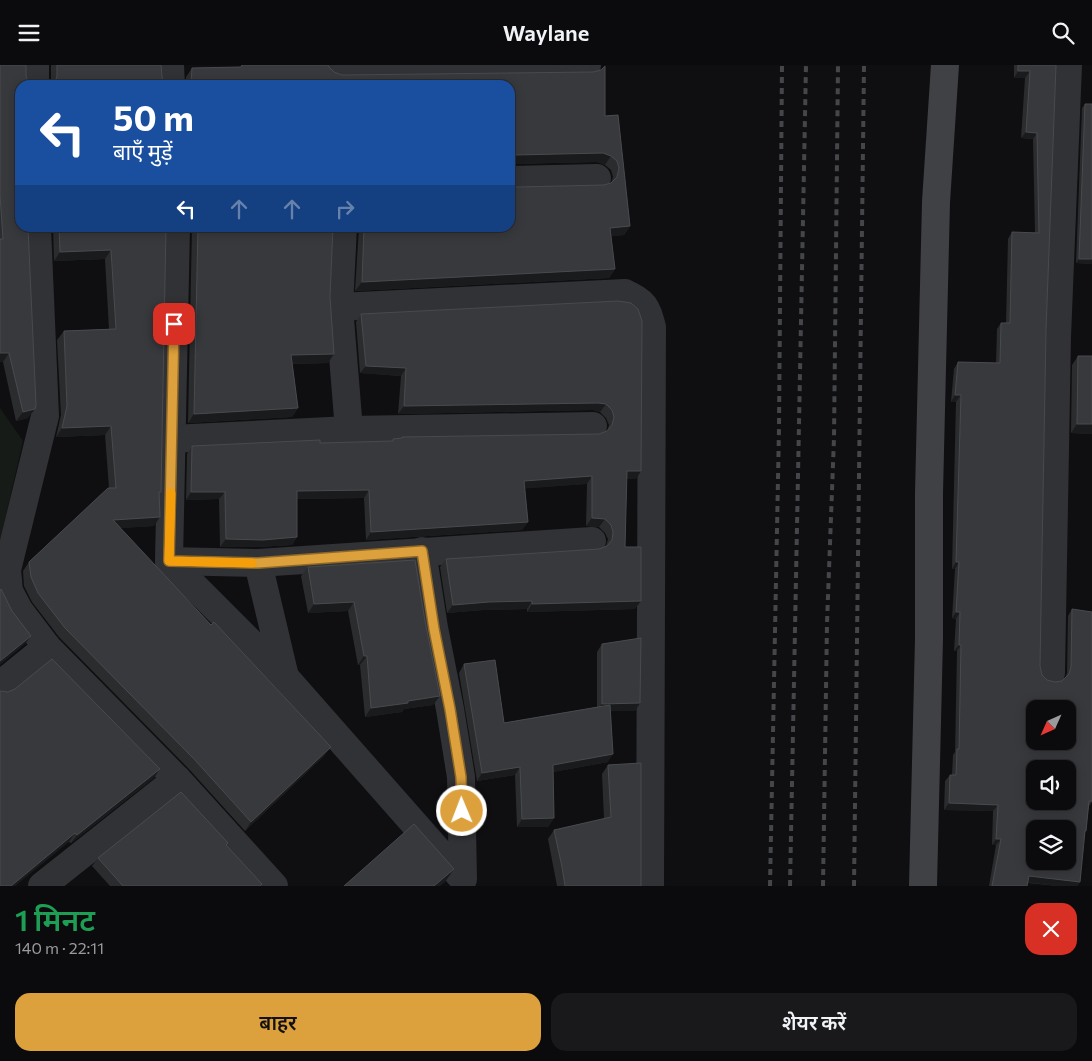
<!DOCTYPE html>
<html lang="hi">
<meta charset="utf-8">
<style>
body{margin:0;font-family:Commissioner,"Noto Sans Devanagari",sans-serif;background:#19191b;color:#f1f3f6;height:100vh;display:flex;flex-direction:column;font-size:19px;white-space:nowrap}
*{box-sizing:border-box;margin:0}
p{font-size:16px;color:#9a9b9d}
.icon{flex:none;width:28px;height:28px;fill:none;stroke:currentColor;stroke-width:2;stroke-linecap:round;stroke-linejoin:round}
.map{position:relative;height:821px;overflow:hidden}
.drawer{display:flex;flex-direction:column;background:#0b0b0d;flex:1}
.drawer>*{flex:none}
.hud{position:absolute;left:15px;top:15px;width:500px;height:152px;border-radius:15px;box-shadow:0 2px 12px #0003,0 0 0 1px #2b2b2e;background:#1a4fa0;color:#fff;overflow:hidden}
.needle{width:32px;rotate:225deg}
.buttons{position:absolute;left:1026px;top:635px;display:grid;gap:10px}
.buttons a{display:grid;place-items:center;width:50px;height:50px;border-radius:10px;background:#0b0b0d;box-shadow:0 2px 12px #0003,0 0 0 1px #2b2b2e;font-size:25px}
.pin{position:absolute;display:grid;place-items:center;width:42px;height:42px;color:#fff;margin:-21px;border-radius:10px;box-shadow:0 2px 8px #0006}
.me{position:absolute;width:55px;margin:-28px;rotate:359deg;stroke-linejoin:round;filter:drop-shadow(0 0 4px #0008)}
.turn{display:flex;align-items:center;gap:18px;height:105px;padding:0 15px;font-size:22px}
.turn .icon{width:65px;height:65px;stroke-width:2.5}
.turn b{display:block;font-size:35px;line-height:42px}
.lanes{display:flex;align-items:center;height:48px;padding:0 15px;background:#0003;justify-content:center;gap:25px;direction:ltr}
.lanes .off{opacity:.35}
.round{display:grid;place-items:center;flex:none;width:52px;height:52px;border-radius:15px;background:#19191b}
.head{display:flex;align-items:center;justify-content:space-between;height:85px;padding:0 15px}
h1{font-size:30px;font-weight:600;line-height:38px;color:#1e9e55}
.action{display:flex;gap:10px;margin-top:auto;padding:10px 15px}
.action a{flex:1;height:58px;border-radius:15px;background:#dca03c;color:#111;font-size:20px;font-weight:600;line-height:58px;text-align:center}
.action a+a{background:#19191b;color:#f1f3f6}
header{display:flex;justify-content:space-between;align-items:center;height:65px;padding:0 15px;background:#0b0b0d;font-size:22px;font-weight:600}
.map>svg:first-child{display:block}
</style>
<header><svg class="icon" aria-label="menu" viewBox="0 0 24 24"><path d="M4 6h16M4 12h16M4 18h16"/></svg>Waylane<svg class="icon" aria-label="search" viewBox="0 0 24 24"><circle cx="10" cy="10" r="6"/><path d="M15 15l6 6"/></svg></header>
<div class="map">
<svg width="1092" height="821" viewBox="0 0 1092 821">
<rect width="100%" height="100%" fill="#0f0f11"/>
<path fill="#161b17" d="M0 343 23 376 0 476Z"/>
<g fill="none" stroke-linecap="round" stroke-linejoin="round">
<g stroke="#313235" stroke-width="28">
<path d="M35 0V20"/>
<path d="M170 0 171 20"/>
<path d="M336 3 587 0"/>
<path d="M510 115 597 113"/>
<path d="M37 162 45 351 7 505 9 526 19 545 47 582 177 714 274 821"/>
<path d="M176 162 169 496 285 612 463 814 461 712 450 644 434 563 422 486"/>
<path d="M343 162 339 242 349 365"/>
<path d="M339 242 625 228C645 238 646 240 652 262L650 821"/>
<path d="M172 374 349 365 593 361"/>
<path d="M169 496 258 498 592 476"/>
<path d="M258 498 285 612"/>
<path d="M1051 608 1057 272 1068 0"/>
<path d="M0 620 47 582"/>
<path d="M42 821 177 714"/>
</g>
<path stroke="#3f4145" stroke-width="28" d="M923 821 929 574V428L936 137 945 0"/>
<g stroke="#44464a" stroke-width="4" stroke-dasharray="6 5" stroke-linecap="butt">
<path d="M770 821 779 363 782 0"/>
<path d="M790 821 806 0"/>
<path d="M823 821 827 558 834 373 838 0"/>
<path d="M854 821 864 0"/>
</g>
</g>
<g fill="#2b2c2e">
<path d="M0 0 20 20 28 353 16 356 3 297H0Z"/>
<path d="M51 0H161L162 12 165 20H51Z"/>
<path d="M242 0H328L329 2 334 7 342 10 593 7 601 5 605 1V51L618 50 630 161 624 170 611 171 615 204 609 213 355 226 359 162H510V120L517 122 604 120 611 118 613 112 611 105 605 100 597 97 510 99V20H186V12L192 3 241 2Z"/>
<path d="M1014 0H1056L1046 265 1040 601 1042 610 1047 615 1055 617 1062 616 1065 613 1067 608 1068 551 1072 544 1092 737 1089 741 1084 769 1080 817 1077 821H1057L1028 818 1027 821H989L996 780H992L993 746 944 745 945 716 950 710H952L953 690 955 687 957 586H954L956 554 952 553 955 504H952L956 337H951L954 304 958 297 996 298 997 264 1001 258H1006L1008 174 1012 167 1035 168 1033 74 1021 73 1025 13H1014Z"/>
<path d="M1085 39H1092V199L1076 198 1082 43Z"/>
<path d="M53 162H166L159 429 154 461 120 463 324 691 245 766 188 703 59 572 32 537 24 521 23 506 29 497 109 423 105 370 56 372 61 350 57 275 64 266 109 264 105 194 54 196Z"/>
<path d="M192 162H333L330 232 328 298 292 299 298 343 292 352 188 358Z"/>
<path d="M618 236 636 414H626L625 482 635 544 527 547V544L483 545 447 548 440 502 446 494 599 484 606 481 608 474 605 468 599 462 586 461 587 419 525 423 528 457 522 465 366 475 364 433 297 434V472L292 480 258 482H220L219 434 186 435 187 389 192 381 391 376 393 374 401 373 402 372 599 369 607 366 609 360 606 353 600 347 593 345 398 349 401 311 360 308 356 257 361 249Z"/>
<path d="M1078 291 1092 369 1071 368 1072 300Z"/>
<path d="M415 495 433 640 404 644 402 647 365 652 360 600H358L348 546 308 548 301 511 308 502Z"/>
<path d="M602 579 640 638 635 646H611L608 697 553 707 554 753 548 762H517L515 710 477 716 459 608 464 599 504 658 597 642V587Z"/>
<path d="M608 700 641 812V821H557L548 774 554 765 604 754 602 709Z"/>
<path d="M154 713 71 778 69 777 0 821Z"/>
<path d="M228 778 227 781 262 819 261 821H110L92 801 98 793Z"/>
</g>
<g fill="#1a1b1c">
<path d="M1018 6H1030L1025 13H1014Z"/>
<path d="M1026 67 1037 68 1033 74 1021 73Z"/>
<path d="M603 88 611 91 605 100 597 97 510 99V92L515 90Z"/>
<path d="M630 161 624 170 604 172 610 163Z"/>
<path d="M111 185 105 194 54 196 60 187Z"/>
<path d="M1079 194H1092V199L1076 198Z"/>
<path d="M615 204 609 213 355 226 362 217Z"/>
<path d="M0 288H9L3 297H0Z"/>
<path d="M334 289 328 298 285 299 291 290Z"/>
<path d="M366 301 406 303 401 311 360 308Z"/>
<path d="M955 330H961L956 337H951Z"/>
<path d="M598 338 606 339 600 347 593 345 398 349 404 341Z"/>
<path d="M298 343 292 352 188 358 194 349Z"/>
<path d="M35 344 28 353 16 356 23 347Z"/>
<path d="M1077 359H1092V369L1071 368Z"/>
<path d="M111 361 105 370 56 372 62 363Z"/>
<path d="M627 406H641L636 414H621Z"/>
<path d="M592 411 587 419 519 424 524 416Z"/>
<path d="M369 425 364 433 291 434 297 426Z"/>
<path d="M191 427H225L219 434 186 435Z"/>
<path d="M160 452 154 461 107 464 113 455Z"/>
<path d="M592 453 605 454 599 462 586 461Z"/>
<path d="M528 457 522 465 366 475 371 467Z"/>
<path d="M297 472 292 480 258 482H220L226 474Z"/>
<path d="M956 497H959L955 504H952Z"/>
<path d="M532 536 527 544 483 545 447 548 453 540 489 537Z"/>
<path d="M641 536 635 544 527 547 532 539Z"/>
<path d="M354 537 348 546 308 548 314 539Z"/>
<path d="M956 547H960L956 554 952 553Z"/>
<path d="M31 571 25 579 0 600V596Z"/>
<path d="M959 580H961L957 586H954Z"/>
<path d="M364 591H367L360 600H358Z"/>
<path d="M440 631 433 640 404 644 402 647 365 652 371 643 408 636Z"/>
<path d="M640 638 635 646H597L602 639Z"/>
<path d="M331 682 324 691 245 766 251 757Z"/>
<path d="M613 689 608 697 547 708 553 700Z"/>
<path d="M520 702 515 710 477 716 482 708Z"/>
<path d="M160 704 154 713 71 778 77 770Z"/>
<path d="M949 738 998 740 993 746 944 745Z"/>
<path d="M554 753 548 762H517L522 754Z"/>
<path d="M75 768 69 777 15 821H11Z"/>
<path d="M996 774H1001L996 780H992Z"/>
<path d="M454 804 445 817 440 821H434Z"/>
<path d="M1029 811 1080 817 1077 821H1057L1024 817Z"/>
</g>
<g fill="#38393c" stroke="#484b4e" fill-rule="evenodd">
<path d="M0 0H26V11L28 18 29 20H20V162H28L36 340 35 344 23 347 9 288H0V174H3L0 130Z"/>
<path d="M57 0H161L162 12 165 20H54L57 11Z"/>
<path d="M242 0H328L329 2 334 7 342 10 593 7 601 5 605 1V51L618 50 630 161 610 163 615 204 362 217 364 162H510V120L517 122 604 120 611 118 617 112 619 103 617 96 611 91 603 88 515 90 510 92V20H189L191 18 192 3 241 2Z"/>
<path d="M1018 0H1056L1046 265 1040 601 1042 610 1047 615 1055 617 1062 616 1069 609 1071 602 1072 544 1092 547V736H1089L1086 766H1085L1080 817 1029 811 1027 821H992L1001 774H996L998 740 949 738 950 710H956L957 684H959L961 580H959L960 547H956L959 497H956L961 330H955L958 297 1000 298 1001 258H1010L1012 167 1039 168 1037 68 1026 67 1030 6H1018ZM1035 644H1068V676H1035ZM1035 704H1068V736H1035ZM1035 764H1068V796H1035Z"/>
<path d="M1085 39H1092V194H1079Z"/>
<path d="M59 162H166L161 427H159L160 452 113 455 211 560 214 557 331 682 251 757 194 694 65 563 38 528 31 512 29 497 108 423H116L111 361 62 363 67 341 64 266 116 264 111 185 60 187Z"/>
<path d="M198 162H333L330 232 334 289 291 290 298 343 194 349Z"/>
<path d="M618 236 631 238 638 244 642 256 641 406H627L625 482H641V536L532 539V536L489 537 453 540 446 494 599 484 607 481 612 475 613 467 611 460 605 454 592 453V411L524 416 528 457 371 467 369 425 297 426V472L263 475 226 474 225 427H191L192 381 320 375V378L393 376V374L402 373V372L599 369 607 366 612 360 614 352 612 345 606 339 598 338 404 341 406 303 366 301 361 249Z"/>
<path d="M1078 291H1092V359H1077Z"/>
<path d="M415 495 425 556 440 631 408 636V638L371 643 367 591H364L354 537 314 539 308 502Z"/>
<path d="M1 524 12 546 31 571 0 596V525Z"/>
<path d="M641 573 640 638 602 639V579Z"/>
<path d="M52 594 160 704 77 770 75 768 11 821H0V626L8 627 15 624Z"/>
<path d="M495 595 504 658 610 640 613 689 553 700 554 753 522 754 520 702 482 708 464 599Z"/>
<path d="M641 698V821H565L562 802 554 765 611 752 608 700Z"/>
<path d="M181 727 228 778 226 780 262 819 260 821H123L98 793Z"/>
<path d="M414 759 454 804 434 821H344Z"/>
</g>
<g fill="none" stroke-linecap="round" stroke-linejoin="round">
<g stroke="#8f6827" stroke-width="12">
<path id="route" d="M174 259 169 496 258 498 422 486 434 564 450 644 461 712 462 746"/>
</g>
<use href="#route" stroke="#dca03c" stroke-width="9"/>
<path stroke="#f59e0b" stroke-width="9" d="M171 428 169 496 252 498"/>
</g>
</svg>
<div class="buttons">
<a><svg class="needle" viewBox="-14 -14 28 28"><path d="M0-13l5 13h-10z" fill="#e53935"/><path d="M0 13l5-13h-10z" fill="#9a9b9d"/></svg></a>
<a><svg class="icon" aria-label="sound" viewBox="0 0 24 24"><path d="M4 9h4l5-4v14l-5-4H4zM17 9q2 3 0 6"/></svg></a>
<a><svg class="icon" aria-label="layers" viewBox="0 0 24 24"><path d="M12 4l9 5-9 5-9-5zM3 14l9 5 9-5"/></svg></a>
</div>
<div class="pin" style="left:174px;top:259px;background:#d93025"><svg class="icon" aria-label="arrive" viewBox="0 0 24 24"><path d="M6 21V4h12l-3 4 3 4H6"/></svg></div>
<svg class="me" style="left:462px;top:746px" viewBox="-20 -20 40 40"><circle r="17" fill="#dca03c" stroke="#fff" stroke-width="3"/><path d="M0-11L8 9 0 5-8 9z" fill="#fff"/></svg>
<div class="hud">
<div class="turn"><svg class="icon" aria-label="left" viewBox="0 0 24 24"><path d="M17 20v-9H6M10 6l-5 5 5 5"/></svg><div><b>50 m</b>बाएँ मुड़ें</div></div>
<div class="lanes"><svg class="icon" aria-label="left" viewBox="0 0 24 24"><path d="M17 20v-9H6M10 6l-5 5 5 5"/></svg><svg class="icon off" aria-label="ahead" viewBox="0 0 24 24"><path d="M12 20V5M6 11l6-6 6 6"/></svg><svg class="icon off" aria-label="ahead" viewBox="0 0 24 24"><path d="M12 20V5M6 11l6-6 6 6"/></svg><svg class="icon off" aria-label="right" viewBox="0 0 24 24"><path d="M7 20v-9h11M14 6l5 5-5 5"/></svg></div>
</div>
</div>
<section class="drawer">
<div class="head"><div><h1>1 मिनट</h1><p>140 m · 22:11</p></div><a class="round" style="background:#d93025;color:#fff"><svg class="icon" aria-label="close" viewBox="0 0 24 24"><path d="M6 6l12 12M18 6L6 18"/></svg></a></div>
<div class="action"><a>बाहर</a><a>शेयर करें</a></div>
</section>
